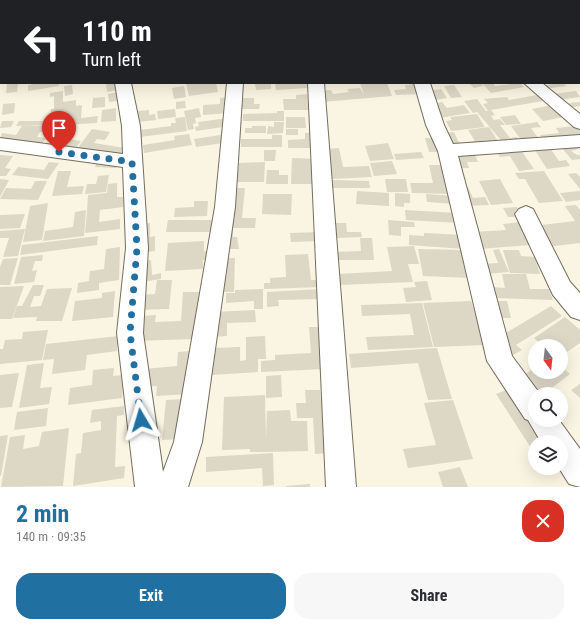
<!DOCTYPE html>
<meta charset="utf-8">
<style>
body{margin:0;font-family:"Roboto Condensed",sans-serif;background:#f7f7f7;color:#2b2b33;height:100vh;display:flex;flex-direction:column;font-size:15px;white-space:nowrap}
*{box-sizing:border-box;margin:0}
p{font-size:13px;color:#7c7c81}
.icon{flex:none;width:22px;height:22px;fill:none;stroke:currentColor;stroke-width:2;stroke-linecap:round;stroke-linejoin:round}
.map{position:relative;height:487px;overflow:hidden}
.sheet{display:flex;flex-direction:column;background:#fff;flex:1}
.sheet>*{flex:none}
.hud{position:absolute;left:0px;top:0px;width:580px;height:84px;box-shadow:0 4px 16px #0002;background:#202124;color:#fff;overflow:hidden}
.needle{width:26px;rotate:165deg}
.fabs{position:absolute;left:528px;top:339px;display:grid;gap:8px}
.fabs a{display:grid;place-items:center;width:40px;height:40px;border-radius:50%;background:#fff;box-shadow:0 4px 16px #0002;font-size:20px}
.pin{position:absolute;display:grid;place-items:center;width:34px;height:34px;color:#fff;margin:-41px -17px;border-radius:50% 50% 50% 0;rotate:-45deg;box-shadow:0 0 4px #0007}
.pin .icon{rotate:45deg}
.me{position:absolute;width:44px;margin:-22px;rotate:353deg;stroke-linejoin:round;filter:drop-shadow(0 0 3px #0008)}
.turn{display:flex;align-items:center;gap:14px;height:84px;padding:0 16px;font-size:18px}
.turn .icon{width:52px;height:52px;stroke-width:2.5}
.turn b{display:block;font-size:28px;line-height:34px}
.round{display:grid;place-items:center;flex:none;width:42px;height:42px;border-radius:16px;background:#f7f7f7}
.overview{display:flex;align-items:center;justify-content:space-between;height:68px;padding:0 16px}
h1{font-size:24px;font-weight:700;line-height:30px;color:#2070a2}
.action{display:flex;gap:8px;margin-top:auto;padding:8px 16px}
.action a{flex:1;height:46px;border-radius:16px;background:#2070a2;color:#fff;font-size:16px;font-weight:700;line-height:46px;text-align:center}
.action a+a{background:#f7f7f7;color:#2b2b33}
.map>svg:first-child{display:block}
</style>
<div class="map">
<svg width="580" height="487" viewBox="0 0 580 487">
<rect width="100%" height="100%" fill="#faf4e2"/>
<g fill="#ddd7c6">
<path d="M18 83 17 92 6 93 7 84Z"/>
<path d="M40 83H59V86L28 91V85Z"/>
<path d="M106 83H118L119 90 107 92Z"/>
<path d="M186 83H216L218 92 189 96Z"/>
<path d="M271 83V89L256 90 255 84Z"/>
<path d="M275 83H307L308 88 276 90Z"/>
<path d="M360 83H387L392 96 322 102 318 91 331 90 333 94 349 92 347 89 360 88 364 95Z"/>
<path d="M409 83H419L423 94 396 95 394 90 406 89 405 85H410Z"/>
<path d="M469 83H481L483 86 474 88Z"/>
<path d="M482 83H493L495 86 520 83 524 87 491 93Z"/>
<path d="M538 83 544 85 563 83 566 86 544 89Z"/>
<path d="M72 85 73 94 65 96 64 86Z"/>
<path d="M454 85 462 97 451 98 444 86Z"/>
<path d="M184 86 186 97 174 99 172 88Z"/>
<path d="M441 89 447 98 435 100 428 91Z"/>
<path d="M63 91V102L76 100V106L82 105 81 118 98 116 97 123 62 125 63 115 51 116V109H54V96L50 97V93Z"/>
<path d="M576 91 580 97 558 100 553 94Z"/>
<path d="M118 92 119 101 109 102 108 94Z"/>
<path d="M307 94 308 106H313V110H284L283 99H296V95Z"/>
<path d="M537 95 543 101 491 110 495 115 491 116 494 120 500 119 505 125H500L510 138 517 137 521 143 505 145 477 112 473 113 464 101 477 99 486 111H488L483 104 488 103 484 99 507 97 509 100Z"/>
<path d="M105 97V107L92 108 93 98Z"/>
<path d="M230 97 232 113 203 115V105L220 104V98Z"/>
<path d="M241 98H254V104H260L259 109H240Z"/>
<path d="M185 101 186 108 176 109V102Z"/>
<path d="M442 102 447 108 464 105 470 113 439 118 429 105Z"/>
<path d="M580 102V106L572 107 569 103Z"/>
<path d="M15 103 14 113 2 115 3 104Z"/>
<path d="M552 105 564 117 543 121 532 109Z"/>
<path d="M116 108V121L101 122 102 110Z"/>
<path d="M199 108 201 117 195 118 196 123 193 124 194 129 188 130 184 111Z"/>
<path d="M175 109 176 117 158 119 157 111Z"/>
<path d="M149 110V115L155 114 156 120 138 122V111Z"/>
<path d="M277 111H284V121H243V114L277 113Z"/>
<path d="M477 114 485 127 451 131 446 121 452 120 450 117Z"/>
<path d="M515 115 521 124 506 125 500 117Z"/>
<path d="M52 117H61L58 125 16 126 19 121H51Z"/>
<path d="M185 117 187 131 140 137V130L171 126V123H176L175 118Z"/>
<path d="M286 117H305L306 128H286Z"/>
<path d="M228 118 230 126 196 131 195 127 199 126 198 122Z"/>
<path d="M2 121H14L11 127 0 128Z"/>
<path d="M274 122H284L283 133 267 134 268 126 274 127Z"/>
<path d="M537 122 541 127 531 128 541 142 524 144 511 126Z"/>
<path d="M22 126H50L48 132H40L37 137 46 138 41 145 0 140 2 133 16 135Z"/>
<path d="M252 126H266V133H245V128H252Z"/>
<path d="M576 126 580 131V138L546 142 540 135 559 133 556 128Z"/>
<path d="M489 127 497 140H491L494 145 473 148 469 142 475 141 468 130Z"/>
<path d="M92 129 110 132 105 140 97 139 94 143 125 148 120 156 77 149Z"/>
<rect x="286" y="129" width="12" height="6"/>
<path d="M454 132 461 147 448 148 442 133Z"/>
<path d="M305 133H316L317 148H288V140L305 139Z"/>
<path d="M189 134 192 145 144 153 143 145 175 140 174 136Z"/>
<path d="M227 134 230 142 196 147 194 139Z"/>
<path d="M272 135H282V147H241V139H272Z"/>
<path d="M58 137 81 141 75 149 52 145Z"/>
<path d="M425 138H437L441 152H429Z"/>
<path d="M388 143 394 159 370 161 365 146Z"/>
<path d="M575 145 579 149 571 151 577 155H580V159L572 160 561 147Z"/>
<path d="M339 148 343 167 369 166 372 177 332 179 326 149Z"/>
<path d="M550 148 559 161 566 160 570 166 547 169 535 150Z"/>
<path d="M264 150H276L275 161H264Z"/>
<path d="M521 150 534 169 519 171 510 156 500 157 497 153Z"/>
<path d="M421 152 424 158 396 160 394 154Z"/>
<path d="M0 155 13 156 5 168 11 169 6 176H0Z"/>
<path d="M452 155H475L478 162H467L469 168H456Z"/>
<path d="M292 158 319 159V184H291Z"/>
<path d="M392 161 397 174 374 176 370 163Z"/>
<path d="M49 162 59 163 48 179 12 175 18 167 44 170Z"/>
<path d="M97 162 118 163 116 168 95 167Z"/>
<path d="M265 162 264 182H237L239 163Z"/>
<path d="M429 165H445L452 194 412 193 410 183H433Z"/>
<path d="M267 170H279V175H288V184H266Z"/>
<path d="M58 171H71L67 187 84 186 82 194 52 196Z"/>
<path d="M544 171 563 201 539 203 525 179H519L515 173Z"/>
<path d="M576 173 580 177V189L568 174Z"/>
<path d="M109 175 106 192 85 194 87 184H96L98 176Z"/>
<path d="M0 179 9 180 0 197Z"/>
<path d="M385 179H406L408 192H387Z"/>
<path d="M500 179 513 203 491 205 479 181Z"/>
<path d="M333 180 369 181 370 188H333Z"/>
<path d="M35 181H47L38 200 0 199 6 188 31 189Z"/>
<path d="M117 183V197H123V207L100 210 99 222 120 219V229L85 233 87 212 96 211 87 212 88 195 107 193 108 184Z"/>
<path d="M468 187 473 198 485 197 489 205 465 206 457 188Z"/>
<path d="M230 188H245L242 218H256L255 228H233V237H237L239 249H225Z"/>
<path d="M357 191 389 193V206L356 204Z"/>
<path d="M580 191V200L566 202 560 193Z"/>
<path d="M395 193 410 194V203H404V207L395 206Z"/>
<path d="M263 194H292L291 215 262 214Z"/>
<path d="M426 194 454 196 456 204 427 202Z"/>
<path d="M194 201H208L207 216 174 217 175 208 194 207Z"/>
<path d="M48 203 42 240 23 242 30 206Z"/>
<path d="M576 205 580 210V243L546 247 534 226 575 221 565 206Z"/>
<path d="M517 207 522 217H508L503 208Z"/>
<path d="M86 210 84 236 43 241 45 231 73 227 75 212Z"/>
<path d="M405 210 458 213 460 223 406 220Z"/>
<path d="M25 214 20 228 0 229V215Z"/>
<path d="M168 220H212L211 232H166Z"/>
<path d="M388 220 414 222 415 227H401V236L389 235Z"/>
<path d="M519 222 530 245 480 249 473 232 506 230 503 224Z"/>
<path d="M150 223V237L155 236V251L142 253 141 224Z"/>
<path d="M334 223H346L347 232H361L362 237 336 238Z"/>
<path d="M25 229 18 256 3 257 9 238H0V231Z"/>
<path d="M319 232 320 241 291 242 290 233Z"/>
<path d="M424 233 463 235 465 249 409 245V235L424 236Z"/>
<path d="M98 236 97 245 20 255 22 245Z"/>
<path d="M360 238H372L374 260H334L333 252 361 251Z"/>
<path d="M204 241V251H207L206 260H203V269L165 271 168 243Z"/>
<path d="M414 246 419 264H408L413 282 339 285 338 274 392 271 387 247Z"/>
<path d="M120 247 119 280 99 283V290L77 293 78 283 89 281 90 271 104 269 106 249Z"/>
<path d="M418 249 463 250 469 278 423 276Z"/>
<path d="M499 249 509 272 487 274 482 264 498 263 493 250Z"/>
<path d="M503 250H519L521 256 535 257 540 274 510 273Z"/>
<path d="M308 254 311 280H321L322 287 264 289V283H270V278L286 277 285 255Z"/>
<path d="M43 255 42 261H35L32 271 37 270 34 282 14 284 21 257Z"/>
<path d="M18 258 10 285H0V267L3 259Z"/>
<path d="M222 258H235L234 292H220Z"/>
<path d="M151 260 152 275 161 273V279L141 282V261Z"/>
<path d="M502 274H526L530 289H549L553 300 494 298 492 287 505 288Z"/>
<path d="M157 280H172L169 309 134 310 136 295 155 294Z"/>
<path d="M427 281 432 300 406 302 403 288 416 287 414 282Z"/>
<path d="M33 285H44L40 296H34L30 307 41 306 47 289 72 288 62 321H36L37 317 13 318 17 306H22Z"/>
<path d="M24 286 12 319H0V287Z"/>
<path d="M263 289V309H254V301L226 303V293H235V290Z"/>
<path d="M320 289 321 299 278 300 279 306 267 307V292Z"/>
<path d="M115 291 113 317 72 321 75 301 102 298V293Z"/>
<path d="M183 292H199L196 339 135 341 139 316 156 315 155 322 181 321Z"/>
<path d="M471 301 485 345 434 347 423 303Z"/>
<path d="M489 301H507L511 318H493Z"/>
<path d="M422 303 433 347 368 350 366 337 414 335 410 314 362 316 361 305Z"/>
<path d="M551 306 562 316 516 345 522 350 504 360 496 339Z"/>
<path d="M255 310 256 322 227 323V336L212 337 214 312Z"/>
<path d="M565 317 580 330V343L561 356V346H543L534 338Z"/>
<path d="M309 327H319L324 369 261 372V361L275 360V355L311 353Z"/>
<path d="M48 330 42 360 0 364V349H3L5 340 22 339 23 332Z"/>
<path d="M118 336 117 351 87 355 85 370 52 374 54 359 43 360 46 344Z"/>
<path d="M265 336 266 359H258V372L211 375 212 348 240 347V361L246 360V337Z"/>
<path d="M437 348 452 399 428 400 418 363 351 368 349 354Z"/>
<path d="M191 351 190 394 156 396 157 386 142 387 144 369 177 366 178 352Z"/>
<path d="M44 363 40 388 52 387 49 404 19 408 27 365Z"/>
<path d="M561 366 570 374 544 394H542L523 376 535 367V372H561Z"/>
<path d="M114 368 113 376 124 375 122 398 68 405 70 388 92 385 93 370Z"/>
<path d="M19 373 12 407 0 408V375Z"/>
<path d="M281 375 282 397 266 398V376Z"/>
<path d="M580 384V398L571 390Z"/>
<path d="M509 389 546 442H535V450L533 451 496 394Z"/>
<path d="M305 390H320L321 402H325L329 453 315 454 313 418H297L296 403H306Z"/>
<path d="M265 395 266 439 267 411 290 410 291 421H307L308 451 267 452H250V449L222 450 224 397Z"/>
<path d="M185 399 181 439 162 440 166 400Z"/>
<path d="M453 400 473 459 408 468 403 449 436 445 424 403Z"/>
<path d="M124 406V415L117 416 115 467 125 466 124 478 73 486 76 454 81 453 83 433 101 430V421L90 423 92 410Z"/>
<path d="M48 408 46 426 14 430 17 412Z"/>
<path d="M69 428 63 486 1 487 10 437 25 435 23 449 39 446 42 432Z"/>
<path d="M8 435 1 476H0V436Z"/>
<path d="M273 453 274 485 263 486 262 468 206 472V457Z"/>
<path d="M460 467 468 487H443L438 472Z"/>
<path d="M310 484V487H286V486Z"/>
</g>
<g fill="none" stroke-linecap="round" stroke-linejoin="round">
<g stroke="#726d5d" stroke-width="2">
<g id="street">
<path d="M3 0H41L2 1Z"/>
<rect x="100" y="0" width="14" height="1"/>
<rect x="229" y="0" width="14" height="1"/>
<rect x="302" y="0" width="14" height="1"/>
<path d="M377 0H391L392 1H378Z"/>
<rect x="579" y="25" width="1" height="8"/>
<path d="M1 55V77H0V56Z"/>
<rect x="579" y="63" width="1" height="12"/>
<path d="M115 83H131L140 126 148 248 143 333 163 472 174 442 215 207 227 83H243L235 207 202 442 188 487H135L117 333 126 248 123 167 0 150V138L123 154 122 126Z"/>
<path d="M308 83H324L356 487H326Z"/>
<path d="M414 83H430L444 125 453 144 580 135V147L458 156 512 356 540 394H535V420H559L580 449V487L569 484 559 468H561V442H541L528 420 525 419 487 361 438 151 426 125Z"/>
<path d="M524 83H542L580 114V129L574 127Z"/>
<path d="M526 206 533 209 570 282 580 293V320L571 317 553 295 515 214 519 209Z"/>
</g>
</g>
<use href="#street" fill="#fff" fill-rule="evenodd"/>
</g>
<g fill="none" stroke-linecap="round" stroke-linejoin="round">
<path stroke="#2070a2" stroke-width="7" stroke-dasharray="0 12.6" d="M59 152 132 162 137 248 130 333 141 420"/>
</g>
</svg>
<div class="fabs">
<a><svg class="needle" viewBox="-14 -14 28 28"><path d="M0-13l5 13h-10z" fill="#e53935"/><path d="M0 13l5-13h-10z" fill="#7c7c81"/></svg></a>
<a><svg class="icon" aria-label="search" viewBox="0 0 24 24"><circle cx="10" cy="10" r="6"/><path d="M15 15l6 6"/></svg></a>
<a><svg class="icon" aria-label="layers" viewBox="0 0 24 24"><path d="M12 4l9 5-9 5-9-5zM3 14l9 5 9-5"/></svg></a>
</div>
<div class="pin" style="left:59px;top:152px;background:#d93025"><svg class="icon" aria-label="arrive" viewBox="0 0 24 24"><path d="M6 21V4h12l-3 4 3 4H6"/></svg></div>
<svg class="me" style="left:141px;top:420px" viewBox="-20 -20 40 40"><path d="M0-17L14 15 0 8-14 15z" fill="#2070a2" stroke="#fff" stroke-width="4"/></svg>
<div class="hud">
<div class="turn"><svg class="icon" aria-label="left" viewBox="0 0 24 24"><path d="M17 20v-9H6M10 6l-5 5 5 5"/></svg><div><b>110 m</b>Turn left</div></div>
</div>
</div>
<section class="sheet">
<div class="overview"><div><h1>2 min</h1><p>140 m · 09:35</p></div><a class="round" style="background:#d93025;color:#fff"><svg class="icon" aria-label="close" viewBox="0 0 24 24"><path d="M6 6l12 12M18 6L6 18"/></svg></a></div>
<div class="action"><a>Exit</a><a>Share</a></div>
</section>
